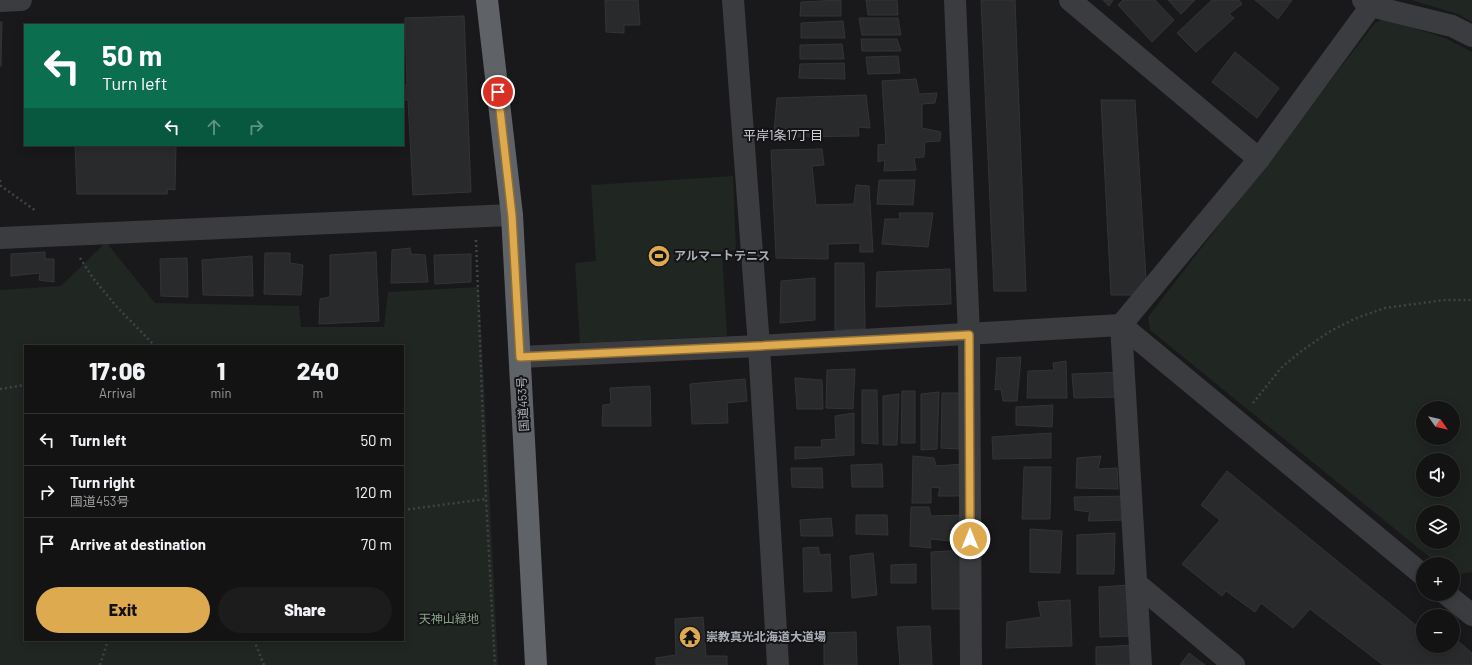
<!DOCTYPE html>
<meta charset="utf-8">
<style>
body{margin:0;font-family:Barlow,"Noto Sans JP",sans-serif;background:#1c1c1d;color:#f1f3f6;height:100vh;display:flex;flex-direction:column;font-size:15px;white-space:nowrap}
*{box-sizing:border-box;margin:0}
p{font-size:13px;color:#9d9ea0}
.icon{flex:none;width:22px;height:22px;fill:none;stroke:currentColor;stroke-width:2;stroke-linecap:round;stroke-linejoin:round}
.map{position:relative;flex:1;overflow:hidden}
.details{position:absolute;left:24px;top:345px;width:380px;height:296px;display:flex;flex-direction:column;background:#131314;border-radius:0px;box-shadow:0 2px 10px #0003,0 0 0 1px #323234}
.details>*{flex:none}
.hud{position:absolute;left:24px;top:24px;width:380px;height:122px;border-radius:0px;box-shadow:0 2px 10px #0003,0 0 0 1px #323234;background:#0b6e4f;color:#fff;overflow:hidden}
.needle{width:26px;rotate:124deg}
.controls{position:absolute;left:1416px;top:401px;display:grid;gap:8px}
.controls a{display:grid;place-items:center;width:44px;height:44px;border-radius:50%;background:#131314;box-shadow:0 2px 10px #0003,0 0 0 1px #323234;font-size:20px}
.pin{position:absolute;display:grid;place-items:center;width:34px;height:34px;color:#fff;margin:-17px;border:2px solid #fff;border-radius:50%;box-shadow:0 1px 4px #0007}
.me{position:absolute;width:44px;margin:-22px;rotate:0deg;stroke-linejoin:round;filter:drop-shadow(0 0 3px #0008)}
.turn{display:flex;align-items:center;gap:14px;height:84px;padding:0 12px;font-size:18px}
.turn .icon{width:52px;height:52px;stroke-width:2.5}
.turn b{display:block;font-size:28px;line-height:34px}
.lanes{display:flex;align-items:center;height:38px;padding:0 12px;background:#0003;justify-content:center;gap:20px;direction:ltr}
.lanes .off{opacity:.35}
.eta{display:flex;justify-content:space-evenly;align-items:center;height:68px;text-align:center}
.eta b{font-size:24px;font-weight:800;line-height:28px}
.primary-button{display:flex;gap:8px;margin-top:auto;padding:8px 12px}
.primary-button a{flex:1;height:46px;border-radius:24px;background:#ddaa50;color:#111;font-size:16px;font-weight:800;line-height:46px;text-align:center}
.primary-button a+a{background:#1c1c1d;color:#f1f3f6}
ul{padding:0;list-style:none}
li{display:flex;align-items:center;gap:12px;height:52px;padding:0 12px;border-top:1px solid #323234}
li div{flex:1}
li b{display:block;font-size:15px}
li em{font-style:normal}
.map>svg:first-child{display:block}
</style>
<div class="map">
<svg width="1472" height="665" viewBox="0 0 1472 665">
<rect width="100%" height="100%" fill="#19191b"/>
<g fill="#202621" fill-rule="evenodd">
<path d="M1411 0H1472V22L1458 14Z"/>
<path d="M1385 19 1445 38 1472 52V572L1453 575V564H1438L1150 330 1148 317 1375 23ZM1423 408H1453V438H1423ZM1423 460H1453V490H1423ZM1423 512H1453V542H1423Z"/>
<path d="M733 176 736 250 722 252 727 336 580 343 575 263 596 261 591 185Z"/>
<path d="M106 242 155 303 299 306 301 327H384L388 292 479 287 498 665H0V290L61 286ZM25 346H403V640H25Z"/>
</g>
<g fill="#292a2c" stroke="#343437">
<path d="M605 0H638L640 25H624V33L606 32Z"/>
<path d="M841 0V16H800L801 2Z"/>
<path d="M866 0H897L898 15H868Z"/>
<path d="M981 0H1015L1026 291H994Z"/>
<path d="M1103 0H1113L1109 6Z"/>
<path d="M1123 0H1155L1174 20 1152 42 1118 5Z"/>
<path d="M1168 0H1195L1181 14Z"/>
<path d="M1212 0H1239L1242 4 1229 14 1234 18 1196 52 1177 33Z"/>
<path d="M1255 0H1292L1278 19Z"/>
<path d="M464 16 471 192 413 195 408 100H403V85H407L405 18Z"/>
<path d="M859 18H898L901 35H862Z"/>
<path d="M843 21 845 38H801V23Z"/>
<path d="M0 22H2L1 66H0Z"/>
<path d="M861 39H897L901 51H862Z"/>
<path d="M842 44 844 59H800V45Z"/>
<path d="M1235 52 1279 88 1257 118 1212 82Z"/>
<path d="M898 56 900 73 868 74 866 57Z"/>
<path d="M844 63 845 79 799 78 800 64Z"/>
<path d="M916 79 919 94 937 93 935 103 922 104V128L941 132 940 141 925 142 924 157 914 158 916 170 884 171 885 160 878 162V145L886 144 882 81Z"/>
<path d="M866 95 870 128 858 127 859 136 787 137 774 132 777 98Z"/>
<path d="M1101 100H1135L1147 295H1111Z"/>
<path d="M75 145H176L175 190 168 189 167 194H77Z"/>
<path d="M822 149 824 165 812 166 816 205 854 204 856 185 869 186 873 252H860V243L828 244V259L776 258 771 150Z"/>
<path d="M879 180H915L913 205 877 204Z"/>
<path d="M899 213H933L928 247 882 244 885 219H900Z"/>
<path d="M410 248 411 254 425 255 428 282 391 283 392 250Z"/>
<path d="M45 252V259H54V282L39 280 40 273 11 276V254Z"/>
<path d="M376 252 379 321 319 324 320 299 330 297V255Z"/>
<path d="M265 253H290V263L303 265 301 295 264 294Z"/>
<path d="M471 254V282L435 284 434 255Z"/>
<path d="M252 256 253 296 203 295 202 260Z"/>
<path d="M187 258 188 297 161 296 160 259Z"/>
<path d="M835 263H864L865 329 835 330Z"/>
<path d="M950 269 951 304 876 307 877 272Z"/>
<path d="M815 278V320L780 323 781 281Z"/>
<path d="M1021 357 1017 401H1003L1001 389 995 390 997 358Z"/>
<path d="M1066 361 1067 398H1027L1028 371 1054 370 1053 363Z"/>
<path d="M855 369 853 409 826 408 827 370Z"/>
<path d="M1124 372 1123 397 1074 398 1072 374Z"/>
<path d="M795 378 822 380 823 409H797Z"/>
<path d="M745 379 747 401 727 403 728 423 692 424 690 384Z"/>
<path d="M650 386 651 426H602L603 405 611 404 610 388Z"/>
<path d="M862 390H877L878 444 862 443Z"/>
<path d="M902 391H915V443H901Z"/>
<path d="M939 392 937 449 921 450V394Z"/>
<path d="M942 393H960L959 449 941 448Z"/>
<path d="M899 394 897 445H883V396Z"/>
<path d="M1053 405 1052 427 1016 425V407Z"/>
<path d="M854 413V455L795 459V447H822L821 440 836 439 835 416Z"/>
<path d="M1051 433V458L993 459 992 437Z"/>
<path d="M913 456 934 458 936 466 964 464 963 496H938L940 488 931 487V503H912Z"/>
<path d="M1101 456 1098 469 1117 468 1118 489 1076 488 1077 458Z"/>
<path d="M882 464 883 487H852L851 465Z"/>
<path d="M1024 467H1051L1050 519H1022Z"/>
<path d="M791 468H822L823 488 792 487Z"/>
<path d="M1227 471 1423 631V646H1441L1444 649 1446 646H1453V637L1472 653V665H1383L1310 609 1293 628 1261 603 1255 612 1226 591 1222 596 1182 564 1220 520 1201 505Z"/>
<path d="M1127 496 1124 520 1088 521 1090 512 1075 510 1074 497Z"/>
<path d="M911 507H929L931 516 962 515V542L930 539 931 548 910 546Z"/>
<path d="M856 515H887L888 535 856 534Z"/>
<path d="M831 518 833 536H801L800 520Z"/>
<path d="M1030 529 1062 531 1060 573 1030 572Z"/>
<path d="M1115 533 1114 574H1077V535Z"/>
<path d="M818 547 820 555 830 554 832 591 804 592 803 548Z"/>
<path d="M965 550V609H932L931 552Z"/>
<path d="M873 553 877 595 852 598 850 556Z"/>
<path d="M916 564V583H891V565Z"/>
<path d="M1130 585V636L1100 637 1099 587Z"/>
<path d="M1070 600 1072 646 1006 648 1007 622 1041 617 1038 602Z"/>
<path d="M703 617 706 656H727V665H656V658L676 655 675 619Z"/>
<path d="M930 626 932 665H900L897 627Z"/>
<path d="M856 632 857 665H824V633Z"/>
<path d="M1137 645 1139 665H1096V647Z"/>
<path d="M1189 653 1205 665H1180Z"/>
</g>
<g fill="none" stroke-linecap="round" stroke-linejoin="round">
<g stroke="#414347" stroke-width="2.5" stroke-dasharray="2 3" stroke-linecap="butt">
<path d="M0 180 1 186 36 211"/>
<path d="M476 240 486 499 495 665"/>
<path d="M80 258 93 278 116 306 155 346"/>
<path d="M0 389 25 385"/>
<path d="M1253 403 1281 368 1300 352 1329 332 1354 319 1385 308 1445 300H1472"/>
<path d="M403 510 486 499"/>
<path d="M254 640 264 665"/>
<path d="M100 665 108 640"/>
</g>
<g stroke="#3b3c40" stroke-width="22">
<path d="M733 0 759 346 778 665"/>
<path d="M955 0 969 335 971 665"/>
<path d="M1070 0 1259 159"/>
<path d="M0 1 21 0"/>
<path d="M1371 6 1452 26 1472 36"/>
<path d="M0 238 512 215"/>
<path d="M520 357 759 346 1121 325 1423 575"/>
<path d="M1137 584 1234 665"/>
<path d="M1446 594 1472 615"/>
<path d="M1141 665 1121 325 1259 159 1371 6 1363 0"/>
</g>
<path stroke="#5f6267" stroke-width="22" d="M487 0 512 215 536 665"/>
</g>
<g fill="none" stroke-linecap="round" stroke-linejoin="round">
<g stroke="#906e34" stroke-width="10">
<path id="route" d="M498 92 512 216 520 357 759 346 969 335 970 539"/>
</g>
<use href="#route" stroke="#ddaa50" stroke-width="7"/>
</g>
<defs>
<g id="stadium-disc" transform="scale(1.15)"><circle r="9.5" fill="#ddaa50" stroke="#141416"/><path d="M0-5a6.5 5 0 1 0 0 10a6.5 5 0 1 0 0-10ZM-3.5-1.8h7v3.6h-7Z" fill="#111"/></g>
<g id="temple-disc" transform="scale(1.15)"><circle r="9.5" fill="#ddaa50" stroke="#141416"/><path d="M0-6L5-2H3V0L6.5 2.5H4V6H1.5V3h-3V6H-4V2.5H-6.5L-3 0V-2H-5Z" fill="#111"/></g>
</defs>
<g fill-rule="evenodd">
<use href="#stadium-disc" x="659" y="256"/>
<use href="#temple-disc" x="690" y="637"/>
</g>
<g text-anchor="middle" stroke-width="4" stroke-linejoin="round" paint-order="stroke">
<g font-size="12" font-weight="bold" fill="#adb1b9" stroke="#141416" text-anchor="start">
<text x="674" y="260">アルマートテニス</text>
<text x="706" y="641">崇教真光北海道大道場</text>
</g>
<g font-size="12" fill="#adb1b9" stroke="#141416">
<text transform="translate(523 404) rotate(-93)" y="4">国道453号</text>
</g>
<g font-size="12" fill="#87a288" stroke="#141416">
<text x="449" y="623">天神山緑地</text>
</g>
<g font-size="13" fill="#ced0d6" stroke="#141416">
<text x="783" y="140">平岸1条17丁目</text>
</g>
</g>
</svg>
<div class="controls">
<a><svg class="needle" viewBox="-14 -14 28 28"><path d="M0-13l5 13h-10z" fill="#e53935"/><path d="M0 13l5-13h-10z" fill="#9d9ea0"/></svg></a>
<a><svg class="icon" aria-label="sound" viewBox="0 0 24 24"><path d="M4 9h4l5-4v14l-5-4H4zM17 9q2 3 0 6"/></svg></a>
<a><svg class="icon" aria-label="layers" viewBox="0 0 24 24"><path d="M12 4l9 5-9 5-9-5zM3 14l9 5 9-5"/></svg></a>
<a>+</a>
<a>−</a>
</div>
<div class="pin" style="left:498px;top:92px;background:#d93025"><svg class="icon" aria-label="arrive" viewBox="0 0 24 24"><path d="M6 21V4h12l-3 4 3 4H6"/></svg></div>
<svg class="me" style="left:970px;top:539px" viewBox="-20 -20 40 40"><circle r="17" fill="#ddaa50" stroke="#fff" stroke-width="3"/><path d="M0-11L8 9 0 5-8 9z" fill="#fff"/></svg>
<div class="hud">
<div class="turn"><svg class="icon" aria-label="left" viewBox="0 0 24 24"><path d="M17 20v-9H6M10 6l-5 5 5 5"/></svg><div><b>50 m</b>Turn left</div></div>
<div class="lanes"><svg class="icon" aria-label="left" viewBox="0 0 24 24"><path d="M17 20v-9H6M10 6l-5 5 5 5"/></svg><svg class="icon off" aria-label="ahead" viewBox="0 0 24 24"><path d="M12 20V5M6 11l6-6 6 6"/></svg><svg class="icon off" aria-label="right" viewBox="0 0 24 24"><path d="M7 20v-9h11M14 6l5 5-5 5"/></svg></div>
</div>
<section class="details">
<div class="eta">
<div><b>17:06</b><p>Arrival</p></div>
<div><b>1</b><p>min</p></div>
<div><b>240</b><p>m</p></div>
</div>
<ul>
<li><svg class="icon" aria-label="left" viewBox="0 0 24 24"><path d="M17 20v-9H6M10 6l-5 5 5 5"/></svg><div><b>Turn left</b></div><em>50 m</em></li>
<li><svg class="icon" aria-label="right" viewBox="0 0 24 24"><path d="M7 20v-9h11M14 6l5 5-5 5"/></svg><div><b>Turn right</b><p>国道453号</p></div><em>120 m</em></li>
<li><svg class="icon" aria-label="arrive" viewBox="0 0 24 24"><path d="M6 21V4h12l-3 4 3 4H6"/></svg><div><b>Arrive at destination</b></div><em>70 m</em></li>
</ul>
<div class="primary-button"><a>Exit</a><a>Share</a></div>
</section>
</div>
